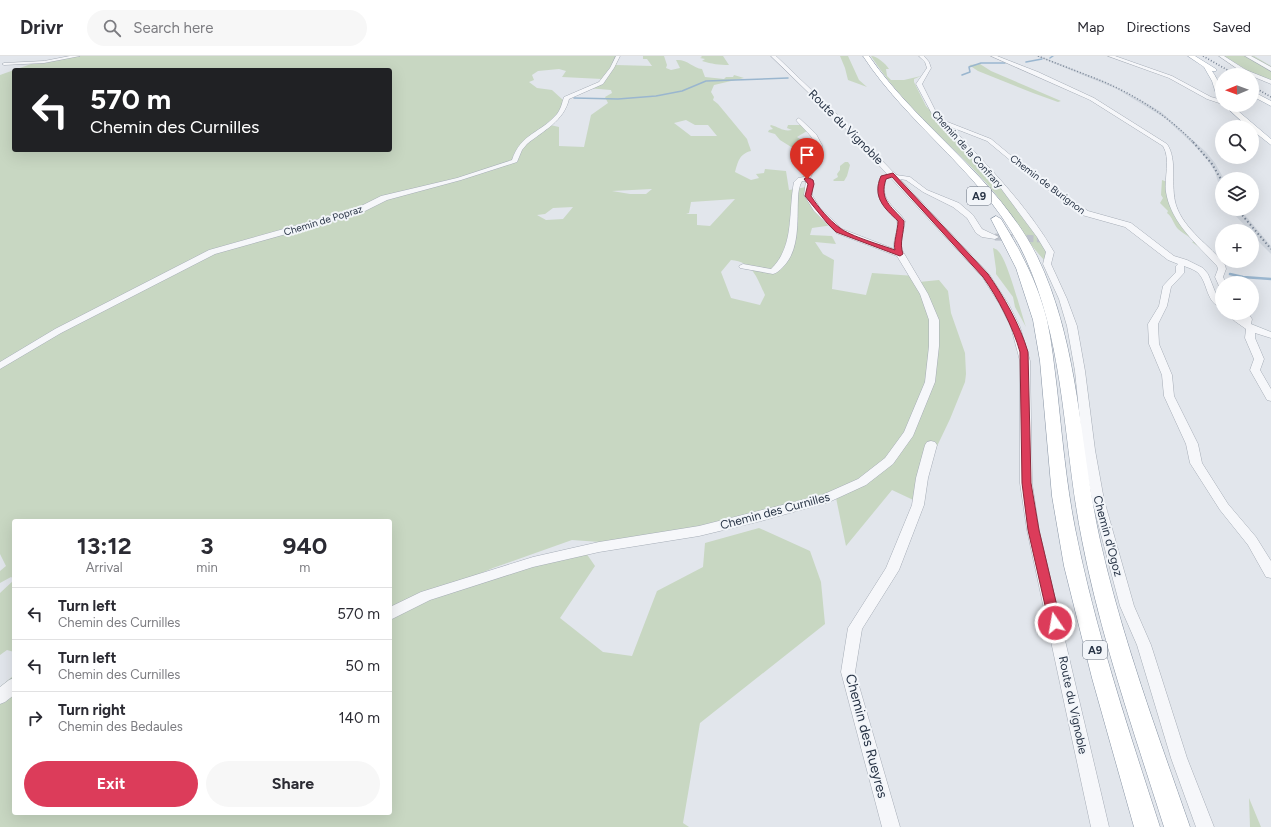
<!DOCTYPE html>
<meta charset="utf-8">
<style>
body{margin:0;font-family:Figtree,sans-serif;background:#f7f7f7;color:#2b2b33;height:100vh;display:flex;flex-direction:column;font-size:15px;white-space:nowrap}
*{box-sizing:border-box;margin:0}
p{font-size:13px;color:#7c7c81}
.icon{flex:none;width:22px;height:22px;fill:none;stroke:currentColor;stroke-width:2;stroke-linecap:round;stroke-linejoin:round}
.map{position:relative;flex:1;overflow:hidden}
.side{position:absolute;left:12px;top:463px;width:380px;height:296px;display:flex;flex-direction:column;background:#fff;border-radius:4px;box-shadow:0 4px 16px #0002}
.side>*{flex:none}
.banner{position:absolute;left:12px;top:12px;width:380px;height:84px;border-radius:4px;box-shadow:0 4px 16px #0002;background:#202124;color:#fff;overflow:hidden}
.needle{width:26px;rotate:269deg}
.controls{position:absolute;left:1215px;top:12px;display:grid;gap:8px}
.controls a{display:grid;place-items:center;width:44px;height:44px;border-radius:50%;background:#fff;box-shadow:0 4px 16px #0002;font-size:20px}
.pin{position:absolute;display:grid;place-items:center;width:34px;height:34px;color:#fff;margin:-41px -17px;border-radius:50% 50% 50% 0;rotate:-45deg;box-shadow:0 0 4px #0007}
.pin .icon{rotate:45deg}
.me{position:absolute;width:44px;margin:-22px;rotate:348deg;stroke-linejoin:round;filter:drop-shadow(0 0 3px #0008)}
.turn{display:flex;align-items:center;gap:14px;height:84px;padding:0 12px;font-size:18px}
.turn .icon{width:52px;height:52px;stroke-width:2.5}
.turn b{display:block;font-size:28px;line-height:34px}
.eta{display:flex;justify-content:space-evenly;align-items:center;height:68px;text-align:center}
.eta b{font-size:24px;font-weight:700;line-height:28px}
.action{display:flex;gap:8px;margin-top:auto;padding:8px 12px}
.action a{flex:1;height:46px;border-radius:24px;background:#dc3c5a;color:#fff;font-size:16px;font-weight:700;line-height:46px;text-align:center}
.action a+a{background:#f7f7f7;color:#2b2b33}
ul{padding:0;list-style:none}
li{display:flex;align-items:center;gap:12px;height:52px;padding:0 12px;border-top:1px solid #e1e1e2}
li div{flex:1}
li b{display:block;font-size:15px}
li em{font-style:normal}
header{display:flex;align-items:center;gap:24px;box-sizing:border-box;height:56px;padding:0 20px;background:#fff;border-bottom:1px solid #e1e1e2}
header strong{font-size:19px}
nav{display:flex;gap:22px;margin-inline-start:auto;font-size:14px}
.search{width:280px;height:36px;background:#f7f7f7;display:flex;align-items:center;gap:10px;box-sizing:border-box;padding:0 14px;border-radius:22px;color:#7c7c81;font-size:15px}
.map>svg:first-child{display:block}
</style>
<header>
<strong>Drivr</strong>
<div class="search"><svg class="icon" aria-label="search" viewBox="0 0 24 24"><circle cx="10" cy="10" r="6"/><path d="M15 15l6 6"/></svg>Search here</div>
<nav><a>Map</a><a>Directions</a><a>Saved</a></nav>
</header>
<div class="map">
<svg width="1271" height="771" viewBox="0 0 1271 771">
<rect width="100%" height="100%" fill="#e2e6ec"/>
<g fill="#d0d6de">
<path d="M1036 0H1040L1106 26 1148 48 1161 56 1206 96 1215 107 1224 123H1222V138L1215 116 1207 103 1193 88 1165 62 1117 33Z"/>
<path d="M1232 153H1240L1271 190V198L1253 180 1252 175H1250L1234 158Z"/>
</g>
<g fill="#c8d7c2" fill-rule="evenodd">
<path d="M69 0H619L616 9 652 10 647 3H643V0H664L667 9 666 12 671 14 680 12 676 4C687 3 693 12 702 13L705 21 724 23 726 21H733L734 19 744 22 714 29 711 36 714 41 713 44 718 48 747 83C748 87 750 91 751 95 739 98 738 106 735 116L751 124 759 122 756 118 764 117 765 113 786 115 789 134 812 130 810 140 833 169 812 172 810 179 832 180 836 188 815 186 823 198 834 204 832 233 866 239 872 217 915 220 919 226 939 224 948 235 951 257 965 297 966 318 965 326 950 363 930 405 924 449 892 434 846 490 836 442 702 477 642 489 572 484 493 512 433 538 584 494 595 510 560 562 603 596 632 600 657 535 703 511 705 487 759 472 810 495 821 526 825 568 700 667 683 767 689 771H0V631L14 619V757H390V465H14V523L11 521 0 527V515L6 510 0 498V19L31 8 60 3ZM559 13 566 15 562 21 602 23 595 30 587 32 611 34 612 37 605 41 608 47 591 59 584 91 559 90V71L546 68 559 57 563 44 552 34 537 32 529 26 534 24 532 19 538 15ZM14 14H390V94H14ZM686 64 695 69H708L717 80H691L674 67ZM652 133 646 138H630L612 135ZM735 143 710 170 697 169V158H686L689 157 691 146ZM573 151 563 163 546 164 537 159 545 158 553 152ZM731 204C753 206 757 222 765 239L760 249 731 242 721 216Z"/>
<path d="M701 0H723L729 9C719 9 712 8 702 5L705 3 700 2 702 1Z"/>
<path d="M840 0H848L859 24 867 31 848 24 845 12Z"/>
<path d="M871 0C877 0 886 8 889 13H886L887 20 891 24H904L921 20 914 23V26L926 50 1002 132 1035 174 1047 196 1045 205C1023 182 1009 153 988 129 950 86 902 49 871 0Z"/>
<path d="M1224 0H1254L1271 10V24L1250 16Z"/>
<path d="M980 8 991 15 1061 45 1058 46 1033 37 978 15 969 9Z"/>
<path d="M771 69C779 71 783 76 792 74L787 72 788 69H801L807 75 797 81 806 87 819 90 815 101 805 103 797 100 796 94 780 84 775 78 768 76 769 74 773 73 770 70Z"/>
<path d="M845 106H848L850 109 847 120 844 125H834L833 124 838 121 837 118 840 114V110Z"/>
<path d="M1162 124 1167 126 1174 154 1200 192 1192 186 1195 185C1192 183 1180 175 1178 173 1174 169 1172 160 1167 157L1168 155 1160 147 1163 142 1161 139Z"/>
<path d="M993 192C995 193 997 193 998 195 1007 202 1021 257 1026 271L1015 251 1013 241 996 218V213Z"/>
<path d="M14 524V596L7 594 0 599V537Z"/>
<path d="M1249 742 1261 771H1250Z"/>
</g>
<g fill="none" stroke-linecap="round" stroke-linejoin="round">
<g stroke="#9ab6cf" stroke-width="1.5">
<path d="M1050 2 1053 0"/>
<path d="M1026 6 1042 3"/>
<path d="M962 19 970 16 969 11 981 7H1005"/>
<path d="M574 42 618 43 656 40 682 35 706 25 788 22"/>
</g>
<path stroke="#9ab6cf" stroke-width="2.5" d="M1230 218 1243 221 1271 223"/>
<path stroke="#bdc2cb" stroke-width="7" stroke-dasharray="7 3.5" stroke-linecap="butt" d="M995 181 1042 183"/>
<g stroke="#a6adb7" stroke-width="1">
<g id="minor">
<path d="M70 0H80L44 7 4 9 2 8 4 7 44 5Z"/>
<path d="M616 0H620L614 12 603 28 569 43C564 65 543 75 527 88L522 94 517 106 461 124 387 144 361 157 215 198 61 277 0 313V306L55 273 209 194 355 153 381 140 457 122 512 104C521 77 541 77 557 58 561 53 562 47 564 41L599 26 610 12Z"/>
<path d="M771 0H776L849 70 893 116 895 117 896 119 910 121 927 134 959 147 973 159 982 173 999 181 995 183 982 181 976 177 967 162 953 151 923 136 906 124 900 123 989 218 1009 249 1020 271 1030 305 1032 427 1039 474 1109 771H1091L1027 474 1020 427V305L1011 271 1000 249 983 222 890 121 886 123C879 146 895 149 905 165L901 187 902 194 928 238 939 264V290L935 326 913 380 893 408 866 429 829 446 761 465 699 480 599 496 533 511 430 544 390 564V551L421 536 533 501 599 486 699 470 822 439 858 423 885 402 904 376 925 326 929 290V264L920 238 897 200 836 177 814 155 804 139 806 125H802C799 130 798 137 798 143 797 165 800 194 783 211 780 214 777 217 773 218L740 212 739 210 743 208 771 213C795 190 788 156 794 126L798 122 804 121C806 114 812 109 815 101 821 85 805 75 796 64L799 62 816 78 822 89 821 101 810 122 813 124 812 139 820 152 842 173 894 193C893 183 899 174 897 164 884 151 873 142 880 122L887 118 845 72Z"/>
<path d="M919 0H924L929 6 931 12 922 28 936 56 945 65 991 83 1026 112 1088 155 1131 167 1174 200 1187 204 1203 212 1208 218 1216 238 1222 244V252C1206 247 1208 228 1199 218 1196 214 1189 212 1184 210V217L1171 231 1167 250 1158 268 1159 288 1172 319 1174 340 1198 388 1202 407 1228 448 1256 481 1271 505V522L1266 521 1248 489 1220 454 1190 407 1186 388 1164 340 1162 319 1149 288 1148 268 1159 250 1163 230 1176 216V210L1178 208 1168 204 1125 171 1082 159 1022 114 987 85 951 71C988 110 1027 149 1054 196L1051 208 1067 243 1077 270 1085 315 1095 394 1104 444 1134 550 1151 589 1187 702 1214 771H1196L1171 702 1137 589 1120 550 1092 444 1083 394 1075 315 1067 270 1059 243 1043 208 1046 196 1037 181 994 123 932 58 916 28 927 12 925 6Z"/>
<path d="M991 0H997L1038 16 1094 42 1167 88C1178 104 1170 129 1176 149 1184 174 1210 189 1225 209L1226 213 1223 221 1226 227H1222V231L1219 230 1215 221 1218 213 1217 210C1197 188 1171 167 1166 136 1164 122 1171 103 1163 90L1090 44Z"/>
<path d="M1108 0H1115L1172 20 1211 41 1222 44V48L1207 43 1169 22Z"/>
<path d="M1219 0H1224L1246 14 1271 24V28L1242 16Z"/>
<path d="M1245 0H1251L1271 11V15Z"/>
<path d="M1226 257H1235L1242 263 1240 257H1248L1252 263 1251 268 1271 276V282L1255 277V282L1264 303 1260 314 1271 333V345L1267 344 1250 314 1254 303 1245 282 1246 273 1236 266Z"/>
<path d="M931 385 935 386 937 389 928 422 924 449 899 514 862 573 855 616 900 771H882L841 616 848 572 886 512 912 449 916 422 925 389 927 386Z"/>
<path d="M14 622V639L5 646 0 648V631L9 624Z"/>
</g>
</g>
<g stroke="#a0abb9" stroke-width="1">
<g id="major">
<path d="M1188 0H1195L1216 13V15H1212C1219 25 1222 34 1222 46L1217 41 1212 25 1204 11Z"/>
<path d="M1252 35 1271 45V50L1252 40Z"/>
<path d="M1224 49H1231L1271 83V89L1252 74V71H1248Z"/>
</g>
</g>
<g stroke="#8894a4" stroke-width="1">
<g id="highway">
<path d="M863 0H869C919 72 997 121 1037 200 1080 289 1079 389 1100 484 1122 582 1157 676 1190 771H1164C1134 676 1101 582 1082 484 1063 390 1066 291 1025 201 989 122 910 72 863 0Z"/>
<path d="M996 160 1001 163C1021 195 1038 228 1047 264 1052 287 1054 310 1057 333 1062 379 1066 426 1075 472 1095 573 1128 672 1160 771H1134L1092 622 1064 510 1052 440 1040 305 1033 264 1016 212 991 163Z"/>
</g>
</g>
<use href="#minor" fill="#f6f7fa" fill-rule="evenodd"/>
<use href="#major" fill="#fff" fill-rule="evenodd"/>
<use href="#highway" fill="#fff" fill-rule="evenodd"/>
<g stroke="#7a8697" stroke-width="1.5" stroke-dasharray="1 2" stroke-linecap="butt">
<path d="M1038 0C1060 9 1082 17 1104 26 1137 40 1169 61 1194 87"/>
<path d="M1203 0 1236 19"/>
<path d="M1252 30 1271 41"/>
</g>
<g stroke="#7a8697" stroke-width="2" stroke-dasharray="1.5 2.5" stroke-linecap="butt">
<path d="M1193 86 1212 108 1222 125"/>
<path d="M1237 153 1271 193"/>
</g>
</g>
<path fill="#dc3c5a" stroke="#8f273a" d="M893 117 988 218C1004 241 1020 269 1028 296L1031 427 1039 474 1061 567 1059 570 1055 572 1051 570 1049 567 1028 474 1022 427 1020 296C1013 271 998 242 983 221L892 121 886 123C879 144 891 150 904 165 904 177 899 187 903 198L900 200 836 176 827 167 805 140 808 128 804 123 807 121 813 124 814 128 811 140C818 151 829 164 840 172 850 180 881 189 895 194 893 188 898 174 898 165 884 152 872 141 881 120Z"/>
<g text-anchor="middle" stroke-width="4" stroke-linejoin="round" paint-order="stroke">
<g font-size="10" fill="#283446" stroke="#f2f5f9">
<text transform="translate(968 93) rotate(48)" y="4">Chemin de la Confrary</text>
<text transform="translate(1048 128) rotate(37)" y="4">Chemin de Burignon</text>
<text transform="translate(323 164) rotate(-17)" y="4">Chemin de Popraz</text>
</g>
<g fill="#f2f5f9" stroke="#656e7c" stroke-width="1">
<rect x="967" y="131" width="24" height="18" rx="3"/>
<rect x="1083" y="585" width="24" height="18" rx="3"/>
</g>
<g font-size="11" font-weight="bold" fill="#283446">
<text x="979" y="144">A9</text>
<text x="1095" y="598">A9</text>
</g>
<g font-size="12" fill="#283446" stroke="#f2f5f9">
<text transform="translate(846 71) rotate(45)" y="4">Route du Vignoble</text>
<text transform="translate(775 455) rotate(-15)" y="4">Chemin des Curnilles</text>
<text transform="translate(1108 480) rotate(75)" y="4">Chemin d'Ogoz</text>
<text transform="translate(1073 649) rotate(78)" y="4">Route du Vignoble</text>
</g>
<g font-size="14" fill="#283446" stroke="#f2f5f9">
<text transform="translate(867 680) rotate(75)" y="5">Chemin des Rueyres</text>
</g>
</g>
</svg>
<div class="controls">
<a><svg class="needle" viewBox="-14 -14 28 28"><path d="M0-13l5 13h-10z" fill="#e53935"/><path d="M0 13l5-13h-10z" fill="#7c7c81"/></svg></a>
<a><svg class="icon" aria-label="search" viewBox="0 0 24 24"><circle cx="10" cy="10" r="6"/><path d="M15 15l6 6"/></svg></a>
<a><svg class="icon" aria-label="layers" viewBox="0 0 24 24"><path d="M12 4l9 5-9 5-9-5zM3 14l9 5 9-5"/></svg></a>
<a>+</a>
<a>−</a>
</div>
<div class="pin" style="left:807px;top:123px;background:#d93025"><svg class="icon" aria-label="arrive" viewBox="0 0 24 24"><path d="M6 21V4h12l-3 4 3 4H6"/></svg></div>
<svg class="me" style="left:1055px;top:567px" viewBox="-20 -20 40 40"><circle r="17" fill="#dc3c5a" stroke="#fff" stroke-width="3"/><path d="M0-11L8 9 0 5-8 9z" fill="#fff"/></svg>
<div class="banner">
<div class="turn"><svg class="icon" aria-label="left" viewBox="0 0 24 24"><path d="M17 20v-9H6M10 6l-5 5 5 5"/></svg><div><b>570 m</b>Chemin des Curnilles</div></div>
</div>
<section class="side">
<div class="eta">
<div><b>13:12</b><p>Arrival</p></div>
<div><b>3</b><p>min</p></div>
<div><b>940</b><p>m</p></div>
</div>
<ul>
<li><svg class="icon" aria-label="left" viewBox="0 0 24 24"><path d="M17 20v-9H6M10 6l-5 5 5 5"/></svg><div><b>Turn left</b><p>Chemin des Curnilles</p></div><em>570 m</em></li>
<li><svg class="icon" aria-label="left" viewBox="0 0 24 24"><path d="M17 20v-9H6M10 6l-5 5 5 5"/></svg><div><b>Turn left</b><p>Chemin des Curnilles</p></div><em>50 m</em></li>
<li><svg class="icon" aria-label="right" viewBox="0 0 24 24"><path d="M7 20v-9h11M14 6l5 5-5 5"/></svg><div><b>Turn right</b><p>Chemin des Bedaules</p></div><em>140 m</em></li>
</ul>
<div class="action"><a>Exit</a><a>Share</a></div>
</section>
</div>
